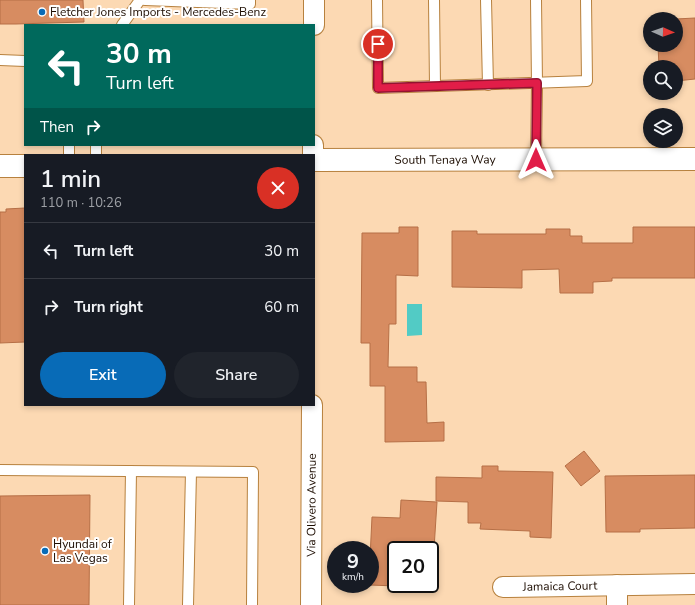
<!DOCTYPE html>
<meta charset="utf-8">
<style>
body{margin:0;font-family:"Nunito Sans",sans-serif;background:#20242c;color:#f1f3f6;height:100vh;display:flex;flex-direction:column;font-size:15px;white-space:nowrap}
*{box-sizing:border-box;margin:0}
p{font-size:13px;color:#9ea1a6}
.icon{flex:none;width:22px;height:22px;fill:none;stroke:currentColor;stroke-width:2;stroke-linecap:round;stroke-linejoin:round}
.map{position:relative;flex:1;overflow:hidden}
.panel{position:absolute;left:24px;top:154px;width:291px;height:252px;display:flex;flex-direction:column;background:#171b24;border-radius:0px;box-shadow:0 2px 6px #0003}
.panel>*{flex:none}
.banner{position:absolute;left:24px;top:24px;width:291px;height:122px;border-radius:0px;box-shadow:0 2px 6px #0003;background:#00695c;color:#fff;overflow:hidden}
.needle{width:26px;rotate:92deg}
.tools{position:absolute;left:643px;top:12px;display:grid;gap:8px}
.tools a{display:grid;place-items:center;width:40px;height:40px;border-radius:50%;background:#171b24;box-shadow:0 2px 6px #0003;font-size:20px}
.speed{position:absolute;left:327px;top:541px;display:flex;gap:8px;font-size:20px;font-weight:700;text-align:center}
.speed>*{display:grid;place-content:center;width:52px;height:52px;border-radius:50%;background:#171b24;box-shadow:0 2px 6px #0003;line-height:1}
.speed small{font-size:10px;font-weight:400}
.speed .limit{border:2px solid #111;border-radius:6px;background:#fff;color:#111}
.pin{position:absolute;display:grid;place-items:center;width:34px;height:34px;color:#fff;margin:-17px;border:2px solid #fff;border-radius:50%;box-shadow:0 1px 4px #0007}
.me{position:absolute;width:44px;margin:-22px;rotate:0deg;stroke-linejoin:round;filter:drop-shadow(0 0 3px #0008)}
.turn{display:flex;align-items:center;gap:14px;height:84px;padding:0 16px;font-size:18px}
.turn .icon{width:52px;height:52px;stroke-width:2.5}
.turn b{display:block;font-size:28px;line-height:34px}
.then{display:flex;align-items:center;height:38px;padding:0 16px;background:#0003;gap:8px;font-size:15px}
.round{display:grid;place-items:center;flex:none;width:42px;height:42px;border-radius:21px;background:#20242c}
.headline{display:flex;align-items:center;justify-content:space-between;height:68px;padding:0 16px}
h1{font-size:24px;font-weight:600;line-height:30px}
.cta{display:flex;gap:8px;margin-top:auto;padding:8px 16px}
.cta a{flex:1;height:46px;border-radius:24px;background:#086bb7;color:#fff;font-size:16px;font-weight:600;line-height:46px;text-align:center}
.cta a+a{background:#20242c;color:#f1f3f6}
ul{padding:0;list-style:none}
li{display:flex;align-items:center;gap:12px;height:56px;padding:0 16px;border-top:1px solid #363941}
li div{flex:1}
li b{display:block;font-size:15px}
li em{font-style:normal}
.map>svg:first-child{display:block}
</style>
<div class="map">
<svg width="695" height="605" viewBox="0 0 695 605">
<rect width="100%" height="100%" fill="#fcd9b3"/>
<path fill="#52cbc5" d="M407 304H422V335L407 336Z"/>
<g fill="#d78c61" stroke="#b66f46">
<path d="M0 0H83L84 22 16 24H0Z"/>
<path d="M695 18V79L676 81V67H659L658 45H676V19Z"/>
<path d="M25 208V342L0 343V212H6V209Z"/>
<path d="M399 227H418V276L396 275V324H389L388 367H417V382H426L427 423 444 422V441L385 442V386H370V343H361L362 233H399Z"/>
<path d="M633 227H695V278H612V281L593 282V293H560L559 269 522 270V288L452 287V231H477V234H546V229H570V236H582V243H633Z"/>
<path d="M584 451 600 471 581 486 565 466Z"/>
<path d="M482 466H498V471L553 472 551 538 530 537V531L480 529 481 523H468V502L436 501V477L482 478Z"/>
<path d="M695 475V528L640 529V532H606L605 476Z"/>
<path d="M90 495 89 605H0V496Z"/>
<path d="M401 500 437 502 434 549 433 550H396V586L370 585V558L372 517 400 518Z"/>
</g>
<g fill="none" stroke-linecap="round" stroke-linejoin="round">
<g stroke="#b7813e" stroke-width="12">
<g id="service">
<path d="M145 0 250 4V0"/>
<path d="M377 0 378 88 587 81 586 0"/>
<path d="M434 0 435 86"/>
<path d="M486 0 488 85"/>
<path d="M536 0 537 83 536 159"/>
<path d="M122 25 140 0"/>
<path d="M0 60 25 61"/>
<path d="M69 145V155"/>
<path d="M96 145V155"/>
<path d="M0 470 253 472 252 605"/>
<path d="M129 605 131 471"/>
<path d="M188 605 191 472"/>
</g>
</g>
<g stroke="#b7813e" stroke-width="22">
<g id="minor">
<path d="M314 25V0"/>
<path d="M313 155V145"/>
<path d="M617 585V605"/>
<path id="s1" d="M503 587 695 584"/>
<path id="s2" d="M311 605 312 405"/>
</g>
</g>
<g stroke="#b7813e" stroke-width="24">
<g id="tertiary">
<path id="s3" d="M314 160 695 159"/>
<path d="M0 166H25"/>
</g>
</g>
<use href="#service" stroke="#fff" stroke-width="10"/>
<use href="#minor" stroke="#fff" stroke-width="20"/>
<use href="#tertiary" stroke="#fff" stroke-width="22"/>
</g>
<g fill="none" stroke-linecap="round" stroke-linejoin="round">
<g stroke="#92132f" stroke-width="10">
<path id="route" d="M378 44V88L537 83 536 160"/>
</g>
<use href="#route" stroke="#e11d48" stroke-width="7"/>
</g>
<g fill="#086bb7" stroke="#fff" stroke-width="1.5">
<circle cx="42" cy="12" r="4"/>
<circle cx="45" cy="551" r="4"/>
</g>
<g text-anchor="middle" stroke-width="4" stroke-linejoin="round" paint-order="stroke">
<g font-size="12" fill="#1c0c00" stroke="#fff" text-anchor="start">
<text x="50" y="16">Fletcher Jones Imports - Mercedes-Benz</text>
<text x="53" y="548">Hyundai of<tspan x="53" dy="14">Las Vegas</tspan></text>
</g>
<g font-size="12" fill="#1c0c00" stroke="#fff">
<text dy="4" stroke="none"><textPath href="#s3" startOffset="131">South Tenaya Way</textPath></text>
<text dy="4" stroke="none"><textPath href="#s2" startOffset="100">Via Olivero Avenue</textPath></text>
<text dy="4" stroke="none"><textPath href="#s1" startOffset="57">Jamaica Court</textPath></text>
</g>
</g>
</svg>
<div class="tools">
<a><svg class="needle" viewBox="-14 -14 28 28"><path d="M0-13l5 13h-10z" fill="#e53935"/><path d="M0 13l5-13h-10z" fill="#9ea1a6"/></svg></a>
<a><svg class="icon" aria-label="search" viewBox="0 0 24 24"><circle cx="10" cy="10" r="6"/><path d="M15 15l6 6"/></svg></a>
<a><svg class="icon" aria-label="layers" viewBox="0 0 24 24"><path d="M12 4l9 5-9 5-9-5zM3 14l9 5 9-5"/></svg></a>
</div>
<div class="speed"><div>9<small>km/h</small></div><div class="limit">20</div></div>
<div class="pin" style="left:378px;top:44px;background:#d93025"><svg class="icon" aria-label="arrive" viewBox="0 0 24 24"><path d="M6 21V4h12l-3 4 3 4H6"/></svg></div>
<svg class="me" style="left:536px;top:160px" viewBox="-20 -20 40 40"><path d="M0-17L14 15 0 8-14 15z" fill="#e11d48" stroke="#fff" stroke-width="4"/></svg>
<div class="banner">
<div class="turn"><svg class="icon" aria-label="left" viewBox="0 0 24 24"><path d="M17 20v-9H6M10 6l-5 5 5 5"/></svg><div><b>30 m</b>Turn left</div></div>
<div class="then">Then<svg class="icon" aria-label="right" viewBox="0 0 24 24"><path d="M7 20v-9h11M14 6l5 5-5 5"/></svg></div>
</div>
<section class="panel">
<div class="headline"><div><h1>1 min</h1><p>110 m · 10:26</p></div><a class="round" style="background:#d93025;color:#fff"><svg class="icon" aria-label="close" viewBox="0 0 24 24"><path d="M6 6l12 12M18 6L6 18"/></svg></a></div>
<ul>
<li><svg class="icon" aria-label="left" viewBox="0 0 24 24"><path d="M17 20v-9H6M10 6l-5 5 5 5"/></svg><div><b>Turn left</b></div><em>30 m</em></li>
<li><svg class="icon" aria-label="right" viewBox="0 0 24 24"><path d="M7 20v-9h11M14 6l5 5-5 5"/></svg><div><b>Turn right</b></div><em>60 m</em></li>
</ul>
<div class="cta"><a>Exit</a><a>Share</a></div>
</section>
</div>
